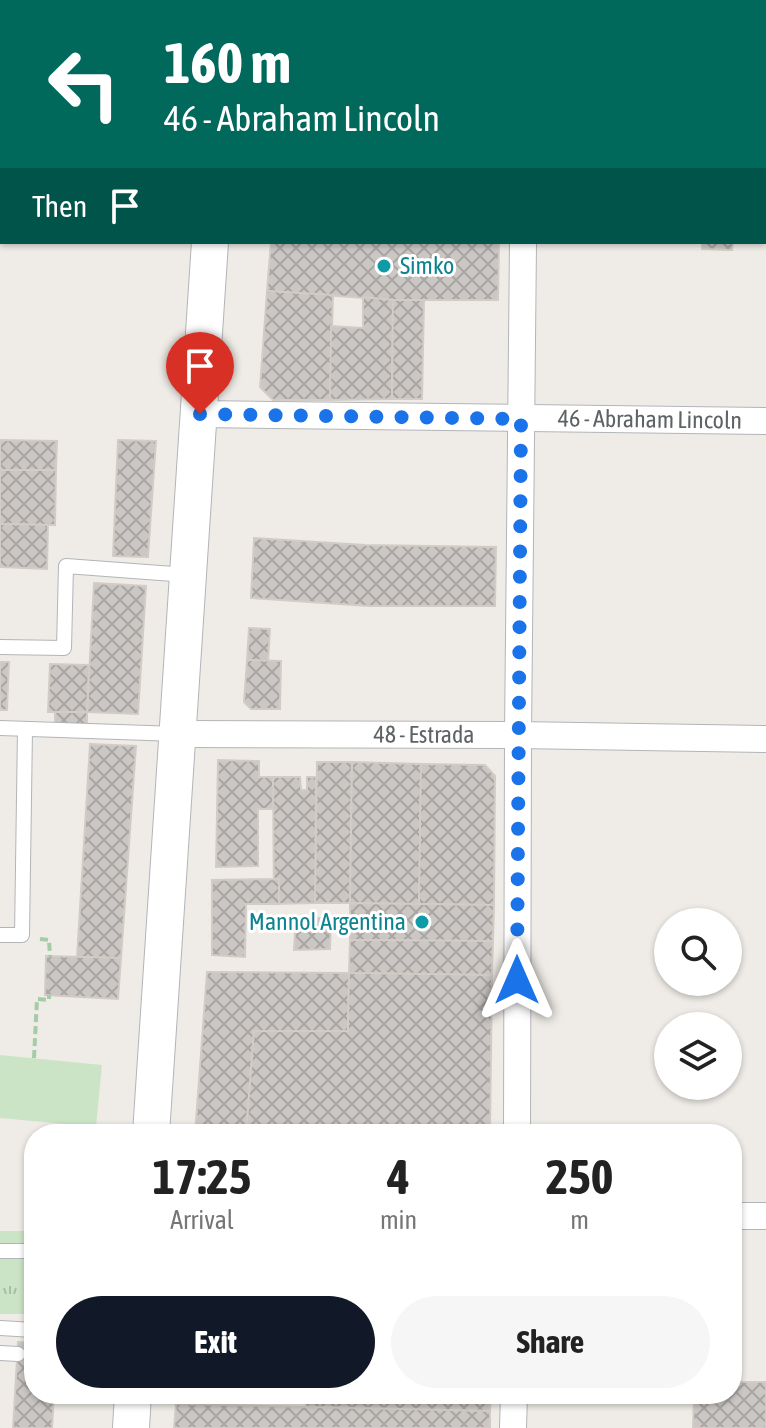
<!DOCTYPE html>
<style>
body{margin:0;font-family:"Asap Condensed",sans-serif;background:#f6f6f6;color:#222;height:100vh;display:flex;flex-direction:column;font-size:30px;white-space:nowrap}
*{box-sizing:border-box;margin:0}
p{font-size:26px;color:#767676}
.icon{flex:none;width:44px;height:44px;fill:none;stroke:currentColor;stroke-width:2;stroke-linecap:round;stroke-linejoin:round}
.map{position:relative;flex:1;overflow:hidden}
.side{position:absolute;left:24px;top:1124px;width:718px;height:280px;display:flex;flex-direction:column;background:#fff;border-radius:32px;box-shadow:0 2px 6px #0004}
.side>*{flex:none}
.guide{position:absolute;left:0px;top:0px;width:766px;height:244px;box-shadow:0 2px 6px #0004;background:#00695c;color:#fff;overflow:hidden}
.tools{position:absolute;left:654px;top:908px;display:grid;gap:16px}
.tools a{display:grid;place-items:center;width:88px;height:88px;border-radius:50%;background:#fff;box-shadow:0 2px 6px #0004;font-size:40px}
.pin{position:absolute;display:grid;place-items:center;width:68px;height:68px;color:#fff;margin:-82px -34px;border-radius:50% 50% 50% 0;rotate:-45deg;box-shadow:0 0 8px #0007}
.pin .icon{rotate:45deg}
.me{position:absolute;width:88px;margin:-44px;rotate:0deg;stroke-linejoin:round;filter:drop-shadow(0 0 6px #0008)}
.turn{display:flex;align-items:center;gap:28px;height:168px;padding:0 32px;font-size:36px}
.turn .icon{width:104px;height:104px;stroke-width:2.5}
.turn b{display:block;font-size:56px;line-height:68px}
.then{display:flex;align-items:center;height:76px;padding:0 32px;background:#0003;gap:16px;font-size:30px}
.eta{display:flex;justify-content:space-evenly;align-items:center;height:136px;text-align:center}
.eta b{font-size:48px;font-weight:700;line-height:56px}
.primary-button{display:flex;gap:16px;margin-top:auto;padding:16px 32px}
.primary-button a{flex:1;height:92px;border-radius:48px;background:#111827;color:#fff;font-size:32px;font-weight:700;line-height:92px;text-align:center}
.primary-button a+a{background:#f6f6f6;color:#222}
.map>svg:first-child{display:block}
</style>
<div class="map">
<svg width="766" height="1428" viewBox="0 0 766 1428">
<defs>
<pattern id="park-tufts" width="24" height="20" patternUnits="userSpaceOnUse" patternTransform="scale(2)"><rect width="24" height="20" fill="#cce4c6"/><path d="M3 7l-1-3M5 7V3M7 7l1-3M15 17l-1-3M17 17v-4M19 17l1-3" fill="none" stroke="#a9bca5"/></pattern>
<pattern id="building-cross-hatch" width="8" height="8" patternUnits="userSpaceOnUse" patternTransform="scale(2)"><rect width="8" height="8" fill="#cbc7c4"/><path d="M0 0l8 8M0 8l8-8" fill="none" stroke="#a8a5a3"/></pattern>
</defs>
<rect width="100%" height="100%" fill="#efece7"/>
<g fill="url(#park-tufts)">
<path d="M0 0H171V2H2V58H0Z"/>
<rect x="0" y="1231" width="34" height="83"/>
</g>
<path fill="#cce4c6" d="M0 1055 102 1065 96 1127 0 1118Z"/>
<g fill="url(#building-cross-hatch)" stroke="#d3ccc6" stroke-width="2">
<path d="M277 0H336V2H279Z"/>
<rect x="336" y="0" width="30" height="2"/>
<rect x="366" y="0" width="30" height="2"/>
<path d="M426 0H501L499 2H426Z"/>
<rect x="554" y="0" width="44" height="2"/>
<path d="M625 0H659V2H624Z"/>
<rect x="689" y="0" width="32" height="2"/>
<rect x="764" y="118" width="2" height="31"/>
<path d="M271 242H499L498 300H393L267 291Z"/>
<path d="M702 242H733L732 250 702 249Z"/>
<path d="M267 291 333 295 330 400H273L260 387Z"/>
<path d="M363 297 393 300 392 399 330 400 331 326 363 328Z"/>
<path d="M393 300H424L422 399H392Z"/>
<path d="M0 440 57 441 56 470H0Z"/>
<path d="M118 440 156 441 148 557 113 556Z"/>
<path d="M0 470H56L55 525 0 524Z"/>
<path d="M0 524 48 525 47 569 0 567Z"/>
<path d="M254 538 366 545 496 547 495 606H369L251 598Z"/>
<path d="M94 583 146 586 138 714 87 712Z"/>
<path d="M249 628 270 629 268 661 247 660Z"/>
<path d="M247 660 281 661 280 709H251L244 702Z"/>
<path d="M0 662H9L7 710H0Z"/>
<path d="M50 664 89 665 87 712H48Z"/>
<rect x="55" y="712" width="32" height="16"/>
<path d="M90 744 136 746 121 958 77 957Z"/>
<path d="M218 760 259 761V777H277V809H258V866L216 867Z"/>
<path d="M317 762H352L350 903H315Z"/>
<path d="M352 762 421 764 419 904 350 903Z"/>
<path d="M421 764 485 765 495 776 494 905 419 904Z"/>
<path d="M273 777H300L301 790H307V777H316L315 903 274 904Z"/>
<path d="M279 879V904H246L245 957 212 955V880Z"/>
<path d="M350 903 494 905 493 941 350 940Z"/>
<path d="M296 918H331L330 949 294 950Z"/>
<path d="M350 940 493 941 492 975 349 973Z"/>
<path d="M46 956 121 958 118 999 45 995Z"/>
<path d="M207 972 349 973 348 1031H254L246 1134H195Z"/>
<path d="M349 973 492 975 490 1134H246L254 1031H348Z"/>
<path d="M18 1342 34 1343V1394H54L52 1428H13Z"/>
<path d="M732 1382H766V1428H693L694 1394H732Z"/>
<path d="M306 1394H491L490 1411 306 1407Z"/>
<path d="M176 1404 490 1411V1428H174Z"/>
</g>
<g fill="none" stroke-linecap="round" stroke-linejoin="round">
<g stroke="#b2b5b8" stroke-width="16">
<g id="lane">
<path d="M0 647 64 648 66 566 187 575"/>
<path d="M0 728 178 734"/>
<path d="M0 935H22L25 729"/>
<path d="M0 1251H34"/>
<path d="M0 1328 34 1330"/>
<path d="M0 1353 18 1354"/>
</g>
</g>
<g stroke="#b2b5b8" stroke-width="28">
<g id="street">
<path d="M524 2 525 0"/>
<path d="M0 90H2"/>
<path id="s1" d="M200 414 766 421"/>
<path id="s2" d="M178 734 518 735 766 739"/>
<path d="M517 1134 518 735 523 242"/>
<path d="M732 1216H766"/>
<path d="M513 1428 514 1394"/>
</g>
</g>
<g stroke="#b1b5b8" stroke-width="38">
<g id="secondary">
<path d="M213 0V2"/>
<path d="M764 49H766"/>
<path d="M764 77H766"/>
<path d="M151 1134 210 242"/>
<path d="M131 1428 133 1394"/>
</g>
</g>
<g stroke="#a4cca7" stroke-width="4" stroke-dasharray="8 4" stroke-linecap="butt">
<path d="M40 939 49 940 50 957"/>
<path d="M34 1058 37 999 49 1000V995"/>
</g>
<use href="#lane" stroke="#fff" stroke-width="14"/>
<use href="#street" stroke="#fff" stroke-width="26"/>
<use href="#secondary" stroke="#fff" stroke-width="36"/>
</g>
<g fill="none" stroke-linecap="round" stroke-linejoin="round">
<path stroke="#1a73e8" stroke-width="14" stroke-dasharray="0 25.2" d="M200 414 521 419 517 980"/>
</g>
<g fill="#0f9aa8" stroke="#fff" stroke-width="3">
<circle cx="384" cy="266" r="8"/>
<circle cx="422" cy="922" r="8"/>
</g>
<g text-anchor="middle" stroke-width="6" stroke-linejoin="round" paint-order="stroke">
<g font-size="24" fill="#0d838f" stroke="#fff" text-anchor="start">
<text x="400" y="274">Simko</text>
<text x="406" y="930" text-anchor="end">Mannol Argentina</text>
</g>
<g font-size="24" fill="#5e6366" stroke="#fff">
<text dy="8" stroke="none"><textPath href="#s1" startOffset="450">46 - Abraham Lincoln</textPath></text>
<text dy="8" stroke="none"><textPath href="#s2" startOffset="246">48 - Estrada</textPath></text>
</g>
</g>
</svg>
<div class="tools">
<a><svg class="icon" aria-label="search" viewBox="0 0 24 24"><circle cx="10" cy="10" r="6"/><path d="M15 15l6 6"/></svg></a>
<a><svg class="icon" aria-label="layers" viewBox="0 0 24 24"><path d="M12 4l9 5-9 5-9-5zM3 14l9 5 9-5"/></svg></a>
</div>
<div class="pin" style="left:200px;top:414px;background:#d93025"><svg class="icon" aria-label="arrive" viewBox="0 0 24 24"><path d="M6 21V4h12l-3 4 3 4H6"/></svg></div>
<svg class="me" style="left:517px;top:980px" viewBox="-20 -20 40 40"><path d="M0-17L14 15 0 8-14 15z" fill="#1a73e8" stroke="#fff" stroke-width="4"/></svg>
<div class="guide">
<div class="turn"><svg class="icon" aria-label="left" viewBox="0 0 24 24"><path d="M17 20v-9H6M10 6l-5 5 5 5"/></svg><div><b>160 m</b>46 - Abraham Lincoln</div></div>
<div class="then">Then<svg class="icon" aria-label="arrive" viewBox="0 0 24 24"><path d="M6 21V4h12l-3 4 3 4H6"/></svg></div>
</div>
<section class="side">
<div class="eta">
<div><b>17:25</b><p>Arrival</p></div>
<div><b>4</b><p>min</p></div>
<div><b>250</b><p>m</p></div>
</div>
<div class="primary-button"><a>Exit</a><a>Share</a></div>
</section>
</div>
